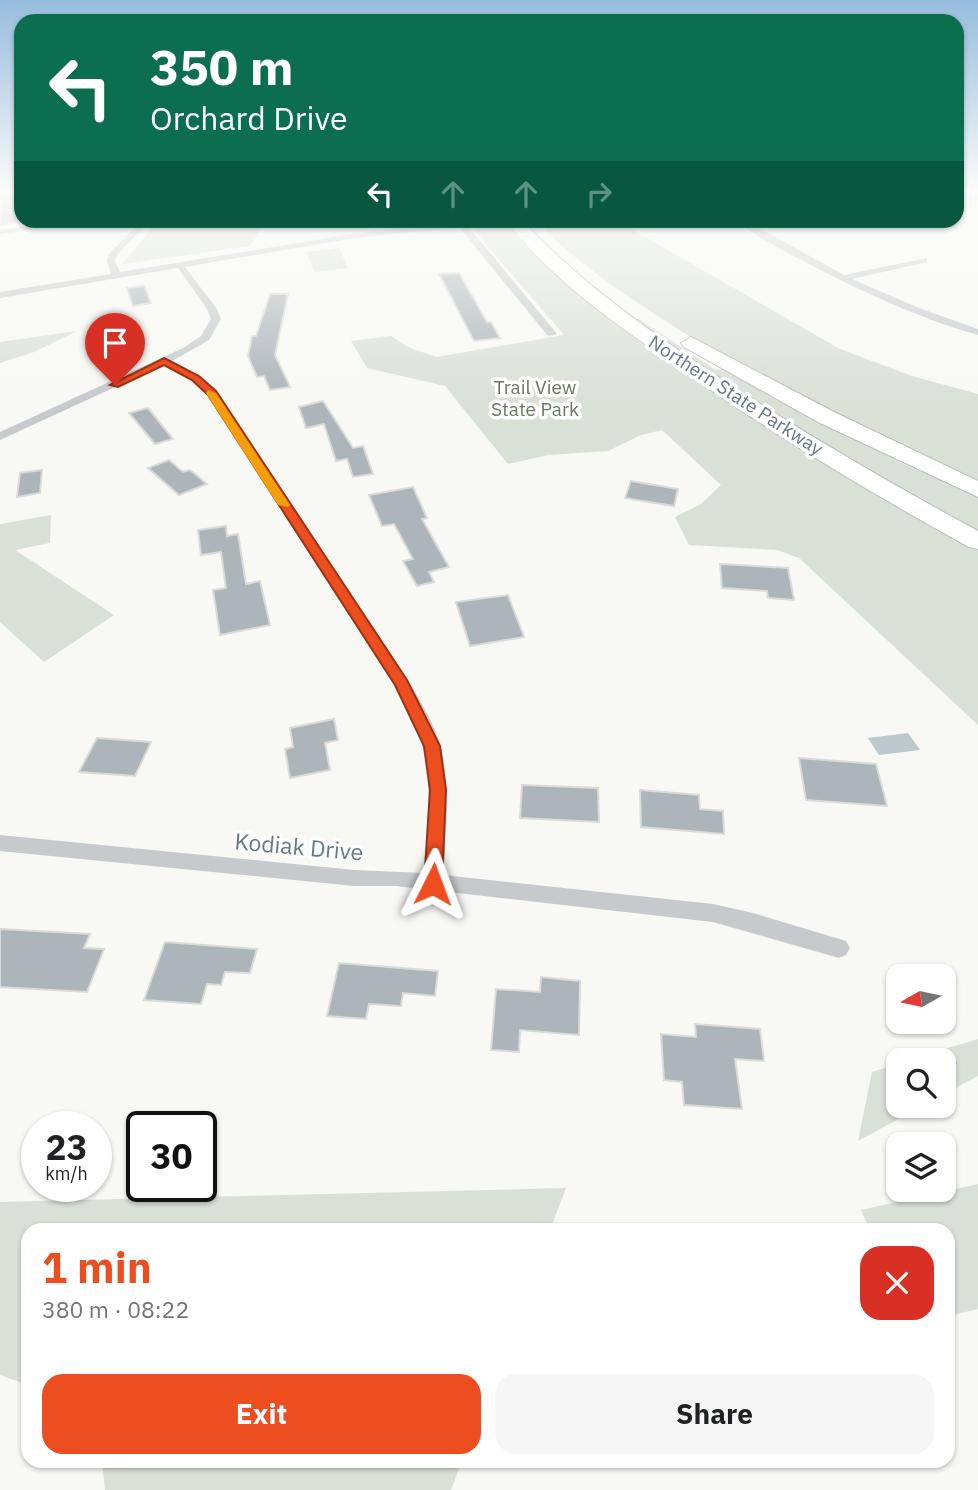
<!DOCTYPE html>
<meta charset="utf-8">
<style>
body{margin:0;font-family:"IBM Plex Sans",sans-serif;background:#f6f6f6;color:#202124;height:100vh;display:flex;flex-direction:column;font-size:26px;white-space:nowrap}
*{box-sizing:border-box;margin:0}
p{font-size:23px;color:#757577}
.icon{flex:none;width:38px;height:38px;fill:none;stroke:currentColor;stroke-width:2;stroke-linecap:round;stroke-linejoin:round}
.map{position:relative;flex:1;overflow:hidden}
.panel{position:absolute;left:21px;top:1223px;width:934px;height:245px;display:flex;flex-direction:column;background:#fff;border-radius:21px;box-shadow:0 2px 5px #0004}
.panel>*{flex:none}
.hud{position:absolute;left:14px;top:14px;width:950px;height:214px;border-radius:21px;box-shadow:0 2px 5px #0004;background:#0b6e4f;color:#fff;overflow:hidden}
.needle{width:46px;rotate:261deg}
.tools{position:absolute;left:886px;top:964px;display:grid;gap:14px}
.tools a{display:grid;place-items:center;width:70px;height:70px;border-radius:14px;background:#fff;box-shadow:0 2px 5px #0004;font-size:35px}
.speed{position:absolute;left:21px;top:1111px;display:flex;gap:14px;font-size:35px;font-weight:700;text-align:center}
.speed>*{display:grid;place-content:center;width:91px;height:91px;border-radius:50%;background:#fff;box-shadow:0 2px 5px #0004;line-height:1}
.speed small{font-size:18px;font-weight:400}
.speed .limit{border:4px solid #111;border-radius:10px;background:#fff;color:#111}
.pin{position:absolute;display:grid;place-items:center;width:60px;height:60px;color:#fff;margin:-72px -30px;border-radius:50% 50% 50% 0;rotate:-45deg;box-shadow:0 0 7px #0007}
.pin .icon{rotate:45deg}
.me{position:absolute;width:77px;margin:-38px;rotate:3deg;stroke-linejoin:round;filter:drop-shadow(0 0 5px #0008)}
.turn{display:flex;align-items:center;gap:24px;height:147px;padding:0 21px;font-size:32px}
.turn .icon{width:91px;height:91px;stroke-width:2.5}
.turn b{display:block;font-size:49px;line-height:60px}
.lanes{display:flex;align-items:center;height:66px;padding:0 21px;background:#0003;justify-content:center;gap:35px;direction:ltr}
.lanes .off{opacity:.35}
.round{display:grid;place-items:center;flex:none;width:74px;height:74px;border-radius:21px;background:#f6f6f6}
.summary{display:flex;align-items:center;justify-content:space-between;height:119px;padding:0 21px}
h1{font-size:42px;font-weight:700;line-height:52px;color:#ed4e20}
.cta{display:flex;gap:14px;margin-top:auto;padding:14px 21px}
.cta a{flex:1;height:80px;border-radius:21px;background:#ed4e20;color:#fff;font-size:28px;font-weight:700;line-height:80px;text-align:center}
.cta a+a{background:#f6f6f6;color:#202124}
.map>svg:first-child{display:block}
</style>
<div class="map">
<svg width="978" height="1490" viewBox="0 0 978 1490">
<rect width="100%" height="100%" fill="#f8f8f5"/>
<g fill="#d9e0d6">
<path d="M159 220H267V221L250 246 122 264Z"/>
<path d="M466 221H504C573 301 664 361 754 417 827 464 902 508 978 550V725L799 558 777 550 689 545 675 517 701 504 721 485 662 430 641 435 608 451 548 455 508 464 445 386 367 368 351 341 391 336 410 348 437 357 564 335Z"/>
<path d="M537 221H621L631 229 840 349 912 376 978 394V483C861 429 742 374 635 301 600 277 565 252 537 221Z"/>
<path d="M339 248 348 268 314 272 307 252Z"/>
<path d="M634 319H639L716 370 723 369 898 461 978 497V535C860 468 745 397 634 319Z"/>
<path d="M77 331 34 352 0 363V342Z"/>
<path d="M51 515 50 543 15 550 114 615 44 662 0 622V524Z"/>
<path d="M978 1039V1076L943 1094V1060H908Z"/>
<path d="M898 1064V1106H922L858 1141 872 1072Z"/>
<path d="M978 1184V1309L949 1316 948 1230H870L861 1210Z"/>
<path d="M566 1188 550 1230H28V1385L0 1375V1202Z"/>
<path d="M102 1461H462L451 1490H105Z"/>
</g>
<path fill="#bcc9cd" d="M908 733 920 750 879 755 868 738Z"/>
<g fill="#acb5ba" stroke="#dadad7" stroke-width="2">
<path d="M21 192V222L0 225V195Z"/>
<path d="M459 273 487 322H491L500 338 474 341 439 274Z"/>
<path d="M144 286 151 303 133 306 127 288Z"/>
<path d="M270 294H288L275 355 290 387 270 390 264 376 257 377 248 356 252 336H256Z"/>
<path d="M323 401 353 448 363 446 373 474 353 477 347 459 336 461 324 424 306 428 299 407Z"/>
<path d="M148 408 173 439 155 444 129 413Z"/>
<path d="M169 460 183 472 190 470 207 484 179 495 148 468Z"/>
<path d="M42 470 40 493 17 497 20 473Z"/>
<path d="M631 481 678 489 674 506 625 498Z"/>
<path d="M413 487 427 518 422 519 449 567 429 572 434 582 417 586 403 561 413 559 394 524 382 526 369 495Z"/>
<path d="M226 526 227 536 238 534 246 584 260 581 270 625 220 635 213 590 226 588 221 552 201 555 198 530Z"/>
<path d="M720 564 788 568 794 600 768 598 767 591 722 588Z"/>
<path d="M508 595 524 637 470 646 456 602Z"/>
<path d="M334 719 338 740 325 743 330 770 290 778 285 749 293 747 290 728Z"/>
<path d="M97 738 151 742 135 776 79 772Z"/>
<path d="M799 758 876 764 887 806 806 800Z"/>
<path d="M522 785 598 788 599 822 520 818Z"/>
<path d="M640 790 699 795 700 809 723 811 724 834 641 827Z"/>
<path d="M0 929 90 934 84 948 104 949 87 992 0 987Z"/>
<path d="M165 942 257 949 250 973 225 972 221 985 207 984 201 1004 144 1000Z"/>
<path d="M339 963 438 971 435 996 403 993 401 1006 369 1004 366 1019 327 1016Z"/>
<path d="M541 977 580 981 579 1035 520 1030 519 1052 491 1050 496 989 540 992Z"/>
<path d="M695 1024 760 1029 764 1061 735 1059 742 1109 684 1105 682 1082 664 1080 661 1034 696 1037Z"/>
</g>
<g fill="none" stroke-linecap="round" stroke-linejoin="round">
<g stroke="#b8bcbf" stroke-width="2">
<g id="motorway">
<path d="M506 220H522C584 287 659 338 735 388 814 439 895 486 978 531V549L969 547C863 489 760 426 662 356 606 317 547 275 506 220Z"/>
<path d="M691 337 834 412 978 481V497L818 422 684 347 681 343Z"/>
</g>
</g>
<g fill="#c6cacd" fill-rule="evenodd">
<path d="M957 196 978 197V201L957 200Z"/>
<path d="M71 220H97L0 234V230Z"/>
<path d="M142 220H151L117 255 115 261 120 272 354 234 463 220 557 334 548 336 459 227 354 238 185 267 217 309 221 319 209 340 172 361 199 376 216 392 408 680C419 699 431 718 438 738 452 782 446 830 443 875L713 904 753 913 846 941 850 948 846 955 839 958 713 922 396 886H354L0 851V835L354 870 424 873C427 829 434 783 421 741 416 721 405 704 395 686L208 396 191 380 163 365 0 440V432L183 348 201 336 211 319 207 309 178 268 0 298V292L111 274 107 261 109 254Z"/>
<path d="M735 220H745L844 275 927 258V262L852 279 919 308 978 329V335C918 318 860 291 805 262 781 249 756 237 735 220Z"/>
</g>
<use href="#motorway" fill="#fff" fill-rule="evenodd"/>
</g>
<linearGradient id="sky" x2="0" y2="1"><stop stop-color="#96bcdd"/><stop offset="0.48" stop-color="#fcfcfa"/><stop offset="1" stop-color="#fcfcfa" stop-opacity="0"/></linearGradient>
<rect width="978" height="401" fill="url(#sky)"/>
<path fill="#ed4e20" stroke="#9a3315" stroke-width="2" d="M164 358 199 376 216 391 407 680 440 746 446 790 442 884 439 889 433 892 426 889 424 884 430 790 424 746 395 685 208 395 192 380 164 365 118 387 110 385Z"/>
<path fill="#f59e0b" d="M208 390 216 393 290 505 288 507 278 505 206 393Z"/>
<g text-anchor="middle" stroke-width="7" stroke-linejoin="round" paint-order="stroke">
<g font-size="19" fill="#667961" stroke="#fff">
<text x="535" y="394">Trail View<tspan x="535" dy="22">State Park</tspan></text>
</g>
<g font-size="19" fill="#657988" stroke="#fff">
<text transform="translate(736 395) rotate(33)" y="7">Northern State Parkway</text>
</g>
<g font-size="23" fill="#657988" stroke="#fff">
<text transform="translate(299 847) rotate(5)" y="8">Kodiak Drive</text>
</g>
</g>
</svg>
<div class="tools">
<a><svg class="needle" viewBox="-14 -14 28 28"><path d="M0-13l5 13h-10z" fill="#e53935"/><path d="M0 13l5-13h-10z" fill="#757577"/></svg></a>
<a><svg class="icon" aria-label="search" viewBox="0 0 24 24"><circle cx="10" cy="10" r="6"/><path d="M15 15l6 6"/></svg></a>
<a><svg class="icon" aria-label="layers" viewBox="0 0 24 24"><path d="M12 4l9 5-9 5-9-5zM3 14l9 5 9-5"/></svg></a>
</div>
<div class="speed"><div>23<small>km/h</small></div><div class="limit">30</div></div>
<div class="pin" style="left:115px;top:385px;background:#d93025"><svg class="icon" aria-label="arrive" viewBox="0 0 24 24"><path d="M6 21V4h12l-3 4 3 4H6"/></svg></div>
<svg class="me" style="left:433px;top:884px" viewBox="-20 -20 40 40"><path d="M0-17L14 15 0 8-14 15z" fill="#ed4e20" stroke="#fff" stroke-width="4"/></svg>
<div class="hud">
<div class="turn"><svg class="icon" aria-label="left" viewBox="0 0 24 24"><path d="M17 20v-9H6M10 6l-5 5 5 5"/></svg><div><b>350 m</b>Orchard Drive</div></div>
<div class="lanes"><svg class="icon" aria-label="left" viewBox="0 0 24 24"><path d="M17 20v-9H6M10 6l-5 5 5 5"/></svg><svg class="icon off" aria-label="ahead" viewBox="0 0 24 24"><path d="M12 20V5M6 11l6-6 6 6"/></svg><svg class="icon off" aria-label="ahead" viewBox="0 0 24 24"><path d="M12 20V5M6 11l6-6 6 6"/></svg><svg class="icon off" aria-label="right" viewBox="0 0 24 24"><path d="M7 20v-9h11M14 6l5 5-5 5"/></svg></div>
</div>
<section class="panel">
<div class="summary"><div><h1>1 min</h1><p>380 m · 08:22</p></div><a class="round" style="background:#d93025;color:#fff"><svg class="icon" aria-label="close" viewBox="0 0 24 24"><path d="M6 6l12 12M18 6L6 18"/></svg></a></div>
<div class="cta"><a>Exit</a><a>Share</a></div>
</section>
</div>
